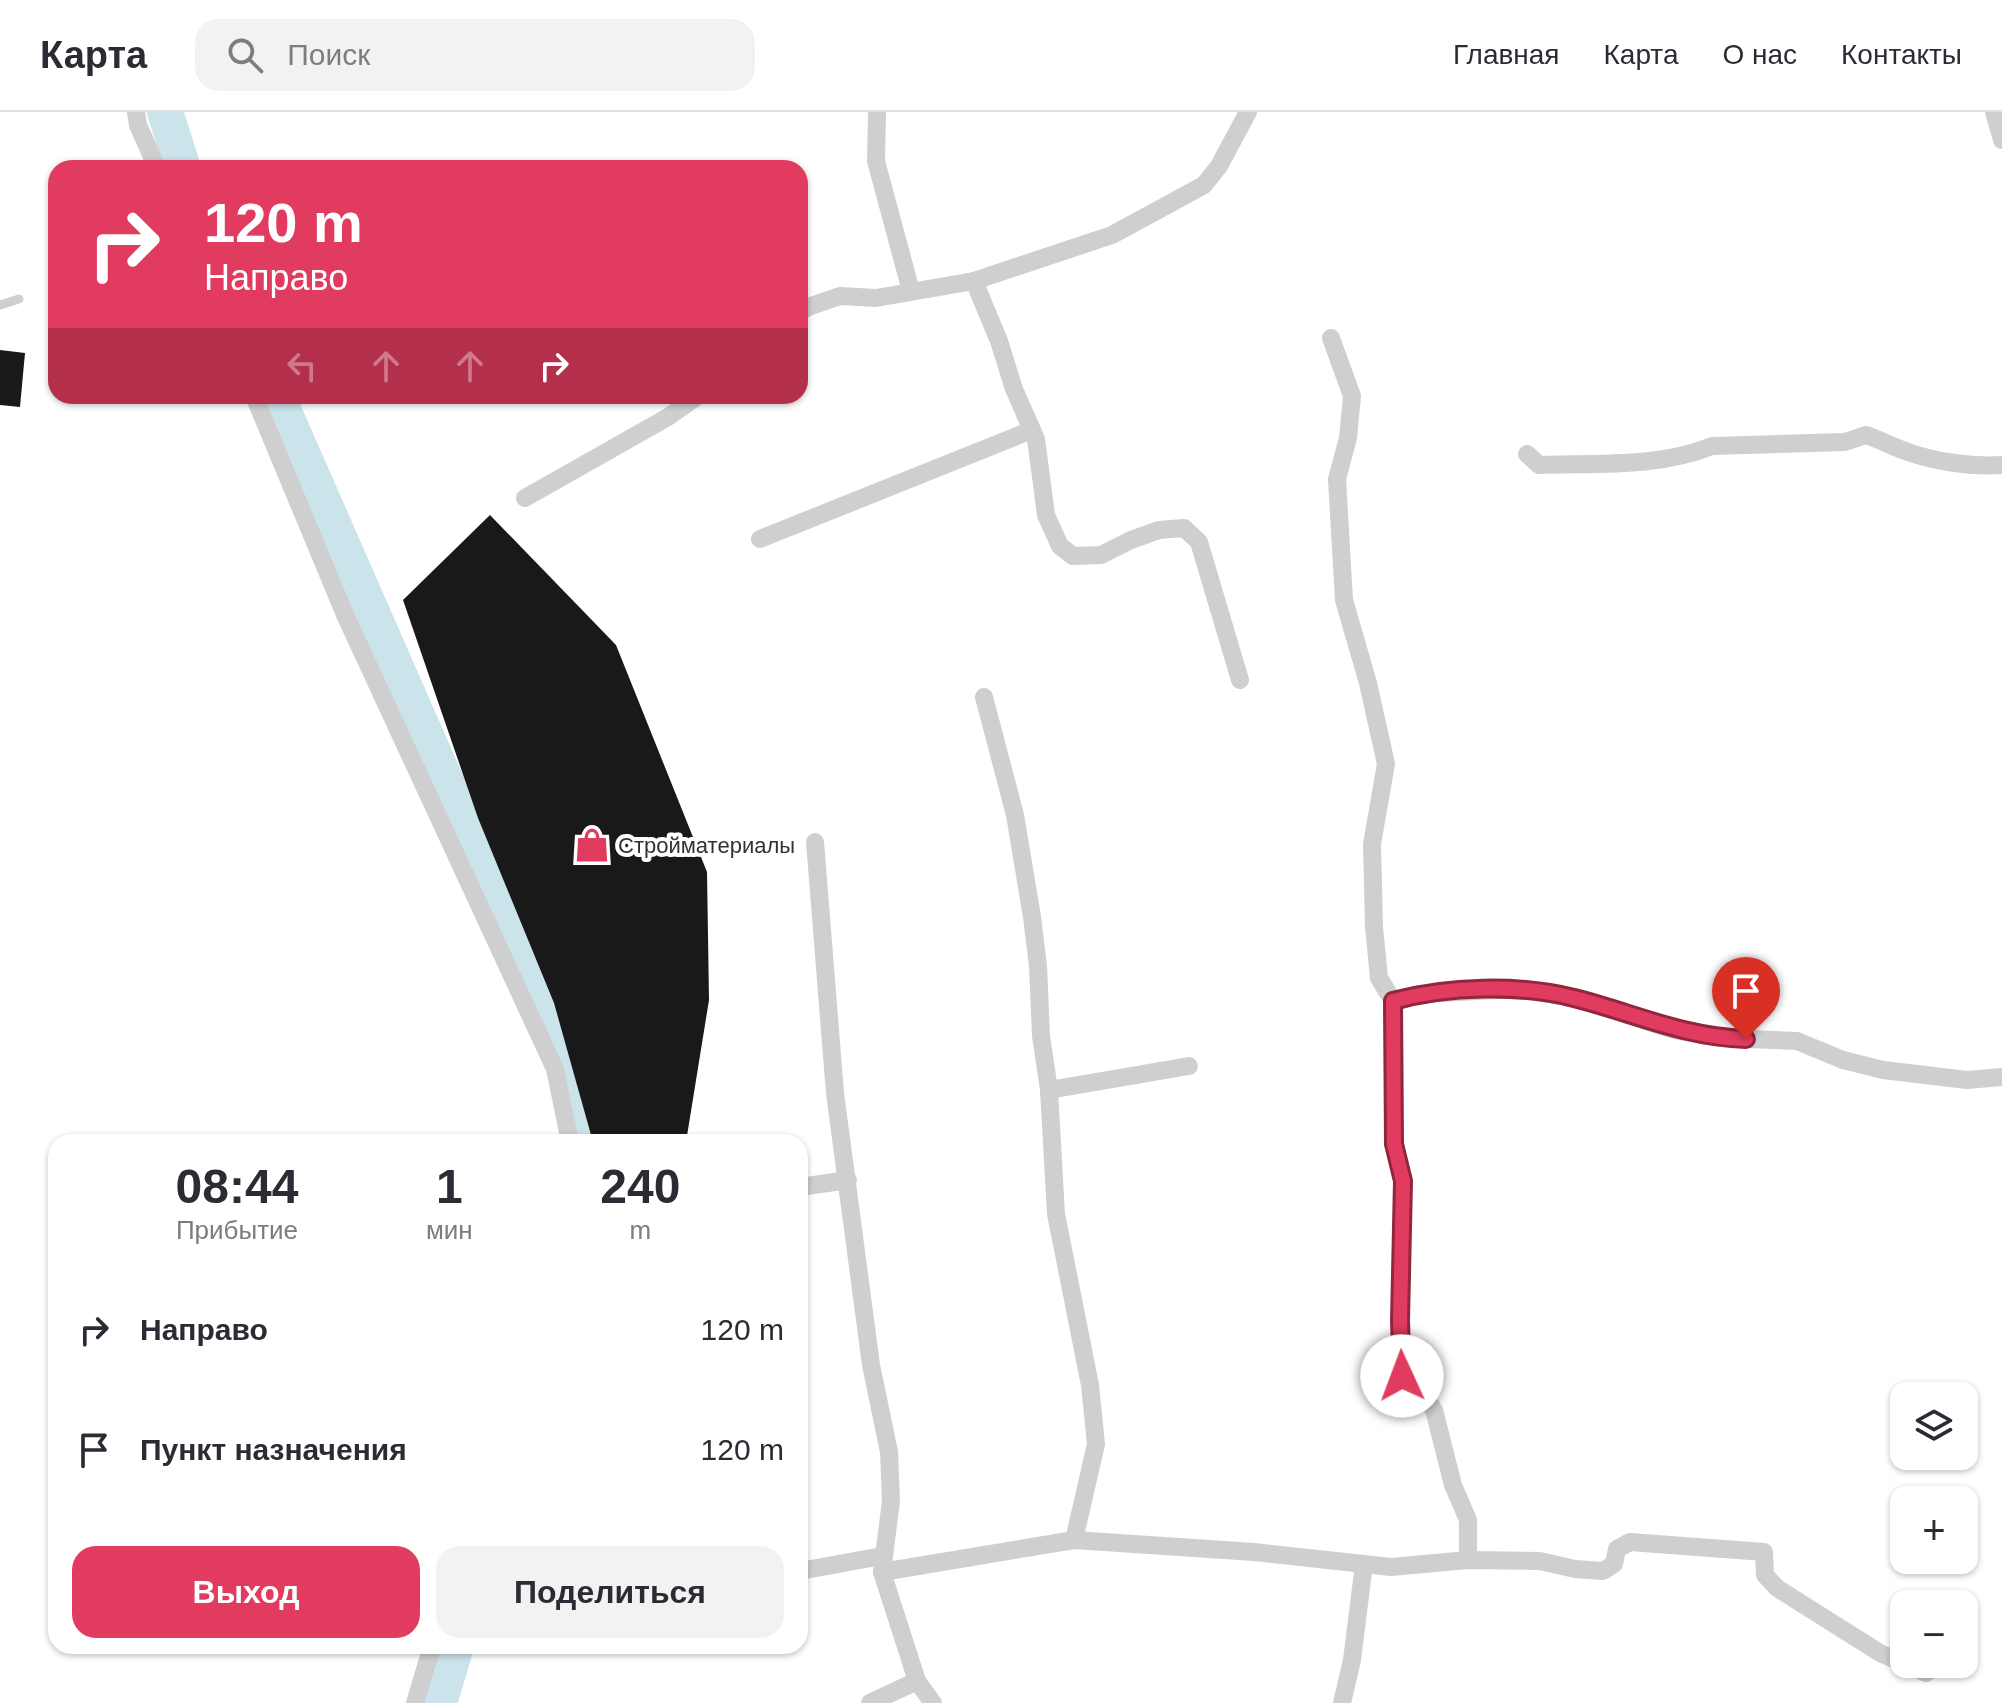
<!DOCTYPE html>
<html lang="ru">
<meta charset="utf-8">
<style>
body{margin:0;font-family:Helvetica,sans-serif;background:#f2f2f3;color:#2b2b33;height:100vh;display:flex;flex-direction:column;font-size:30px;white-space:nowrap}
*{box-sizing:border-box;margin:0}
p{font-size:26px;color:#7c7c81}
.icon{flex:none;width:44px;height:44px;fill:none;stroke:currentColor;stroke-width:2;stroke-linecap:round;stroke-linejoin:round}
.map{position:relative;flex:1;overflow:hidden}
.details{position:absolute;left:48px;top:1022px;width:760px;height:520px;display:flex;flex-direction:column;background:#fff;border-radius:24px;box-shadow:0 2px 6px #0004}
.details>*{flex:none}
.guide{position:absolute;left:48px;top:48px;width:760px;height:244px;border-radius:24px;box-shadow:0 2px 6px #0004;background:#e13b5f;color:#fff;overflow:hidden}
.tools{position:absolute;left:1890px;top:1270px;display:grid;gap:16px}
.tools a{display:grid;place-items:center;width:88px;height:88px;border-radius:16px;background:#fff;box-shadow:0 2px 6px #0004;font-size:40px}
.pin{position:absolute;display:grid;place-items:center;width:68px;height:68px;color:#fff;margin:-82px -34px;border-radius:50% 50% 50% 0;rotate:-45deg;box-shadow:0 0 8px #0007}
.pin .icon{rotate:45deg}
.me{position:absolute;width:88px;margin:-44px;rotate:358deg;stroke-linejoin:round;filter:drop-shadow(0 0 6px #0008)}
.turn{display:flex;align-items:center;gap:28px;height:168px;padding:0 24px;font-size:36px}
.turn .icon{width:104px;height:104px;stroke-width:2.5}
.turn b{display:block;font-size:56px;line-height:68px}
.lanes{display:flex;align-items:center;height:76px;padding:0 24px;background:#0003;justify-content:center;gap:40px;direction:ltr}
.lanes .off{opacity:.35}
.eta{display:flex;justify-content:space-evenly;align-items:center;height:136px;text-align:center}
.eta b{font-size:48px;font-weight:800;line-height:56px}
.primary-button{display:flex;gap:16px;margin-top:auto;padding:16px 24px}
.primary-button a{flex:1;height:92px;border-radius:24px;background:#e13b5f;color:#fff;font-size:32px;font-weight:800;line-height:92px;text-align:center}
.primary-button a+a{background:#f2f2f3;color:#2b2b33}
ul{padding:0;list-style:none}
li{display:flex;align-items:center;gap:24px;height:120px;padding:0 24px}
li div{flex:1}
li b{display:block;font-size:30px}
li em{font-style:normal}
header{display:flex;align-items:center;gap:48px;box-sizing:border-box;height:112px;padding:0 40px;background:#fff;border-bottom:2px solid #e1e1e2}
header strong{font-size:38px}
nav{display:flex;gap:44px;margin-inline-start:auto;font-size:28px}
.search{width:560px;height:72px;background:#f2f2f3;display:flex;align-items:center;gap:20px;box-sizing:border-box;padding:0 28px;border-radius:24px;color:#7c7c81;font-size:30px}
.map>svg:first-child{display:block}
</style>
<header>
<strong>Карта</strong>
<div class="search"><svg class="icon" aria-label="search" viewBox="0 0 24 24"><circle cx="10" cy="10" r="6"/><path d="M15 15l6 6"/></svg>Поиск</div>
<nav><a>Главная</a><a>Карта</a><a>О нас</a><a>Контакты</a></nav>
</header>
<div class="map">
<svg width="2002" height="1591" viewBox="0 0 2002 1591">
<rect width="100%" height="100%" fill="#fff"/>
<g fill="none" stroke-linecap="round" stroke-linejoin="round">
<g stroke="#cbe3eb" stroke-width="36">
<path d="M165 0 183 56"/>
<path d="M277 284 520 838 570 961 587 1030"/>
<path d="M439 1591 456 1534"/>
</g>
</g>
<g fill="#191919">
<path d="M0 238 25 241 20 295 0 293Z"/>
<path d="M490 403 616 533 707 760 709 888 686 1030H593L554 891 478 706 403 488Z"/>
</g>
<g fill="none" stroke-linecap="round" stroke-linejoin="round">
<path stroke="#cfcfcf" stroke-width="9" d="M0 193 19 187"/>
<g stroke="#cfcfcf" stroke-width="18">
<path d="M136 0 138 13 157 56"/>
<path d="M877 0 876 49 911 179"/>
<path d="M1994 0 2002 28"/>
<path d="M974 169 999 229 1014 277 1036 327 1046 403 1060 434 1073 444 1101 443 1131 428 1159 418 1184 416 1199 430 1240 568"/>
<path d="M800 200 808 195 840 184 876 186 974 169 1112 123 1204 73 1219 54 1248 0"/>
<path d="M1331 226 1352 284 1348 326 1337 367 1344 488 1368 571 1386 652 1372 732 1374 815 1379 866 1393 889"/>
<path d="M254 284 346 505 555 957 570 1030"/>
<path d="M1527 342 1539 353C1597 351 1658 356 1712 334L1845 330 1866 323C1881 328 1893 335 1908 340 1936 350 1972 355 2002 353"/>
<path d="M525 386 668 305 698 284"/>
<path d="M760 427 1032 318"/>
<path d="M984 585 1015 703 1032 805 1038 854 1041 924 1049 978 1056 1102 1090 1273 1096 1332 1074 1428"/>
<path d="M815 730 835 981 871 1253 889 1340 891 1389 882 1460 917 1569 933 1591"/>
<path d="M1049 978 1189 954"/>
<path d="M800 1075 848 1068"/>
<path d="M1468 1448V1408L1453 1373 1434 1298 1425 1285 1411 1277 1402 1264 1400 1209 1403 1069 1394 1032 1393 889 1420 882 1516 877 1571 885 1674 918 1720 926 1797 929 1843 948 1883 958 1967 968 2002 965"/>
<path d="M800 1459 882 1444"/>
<path d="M882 1460 1074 1428 1254 1440 1391 1455 1468 1448 1540 1449 1575 1457 1603 1459 1614 1452 1617 1437 1630 1430 1764 1440 1765 1463 1777 1476 1880 1541 1926 1561 1930 1552"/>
<path d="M1945 1492 1946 1491"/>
<path d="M415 1591 432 1534"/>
<path d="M870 1591 917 1569"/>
<path d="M1342 1591 1352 1548 1364 1452"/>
</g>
</g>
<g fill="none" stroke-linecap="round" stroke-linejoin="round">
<g stroke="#92263e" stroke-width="20">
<path id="route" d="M1402 1264 1400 1209 1403 1069 1394 1032 1393 889C1447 874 1519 872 1574 886 1634 901 1683 925 1746 927"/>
</g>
<use href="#route" stroke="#e13b5f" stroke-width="14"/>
</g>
<defs>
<g id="shop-bare" transform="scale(2.76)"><path d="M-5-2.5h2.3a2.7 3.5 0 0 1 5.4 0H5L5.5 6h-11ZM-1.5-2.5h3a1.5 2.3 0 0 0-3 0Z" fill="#e13b5f" stroke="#fff" stroke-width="2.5" paint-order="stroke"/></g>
</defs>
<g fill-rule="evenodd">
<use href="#shop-bare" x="592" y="733"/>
</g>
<g text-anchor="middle" stroke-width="8" stroke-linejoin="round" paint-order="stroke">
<g font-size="22" fill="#323232" stroke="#fff" text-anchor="start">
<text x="618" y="741">Стройматериалы</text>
</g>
</g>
</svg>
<div class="tools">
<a><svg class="icon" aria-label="layers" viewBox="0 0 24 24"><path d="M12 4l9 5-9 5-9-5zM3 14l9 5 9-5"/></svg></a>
<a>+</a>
<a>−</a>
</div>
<div class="pin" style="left:1746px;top:927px;background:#d93025"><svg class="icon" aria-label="arrive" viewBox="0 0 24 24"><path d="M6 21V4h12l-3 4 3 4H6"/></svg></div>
<svg class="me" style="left:1402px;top:1264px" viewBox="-20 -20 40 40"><circle r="19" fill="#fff"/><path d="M0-13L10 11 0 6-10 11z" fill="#e13b5f"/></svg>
<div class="guide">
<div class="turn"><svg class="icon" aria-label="right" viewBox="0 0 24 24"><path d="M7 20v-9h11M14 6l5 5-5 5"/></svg><div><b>120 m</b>Направо</div></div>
<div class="lanes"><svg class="icon off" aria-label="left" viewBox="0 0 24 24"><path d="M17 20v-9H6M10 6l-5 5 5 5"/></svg><svg class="icon off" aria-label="ahead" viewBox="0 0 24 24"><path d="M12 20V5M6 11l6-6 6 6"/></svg><svg class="icon off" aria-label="ahead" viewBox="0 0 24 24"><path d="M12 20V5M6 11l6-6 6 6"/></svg><svg class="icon" aria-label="right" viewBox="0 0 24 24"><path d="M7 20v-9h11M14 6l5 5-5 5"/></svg></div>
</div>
<section class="details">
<div class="eta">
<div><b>08:44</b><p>Прибытие</p></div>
<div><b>1</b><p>мин</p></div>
<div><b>240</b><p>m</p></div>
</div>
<ul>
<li><svg class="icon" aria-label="right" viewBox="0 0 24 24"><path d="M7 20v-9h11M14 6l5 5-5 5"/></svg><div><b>Направо</b></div><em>120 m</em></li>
<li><svg class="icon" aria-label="arrive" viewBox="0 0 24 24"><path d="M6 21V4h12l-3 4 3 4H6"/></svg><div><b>Пункт назначения</b></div><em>120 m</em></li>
</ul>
<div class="primary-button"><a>Выход</a><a>Поделиться</a></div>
</section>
</div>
